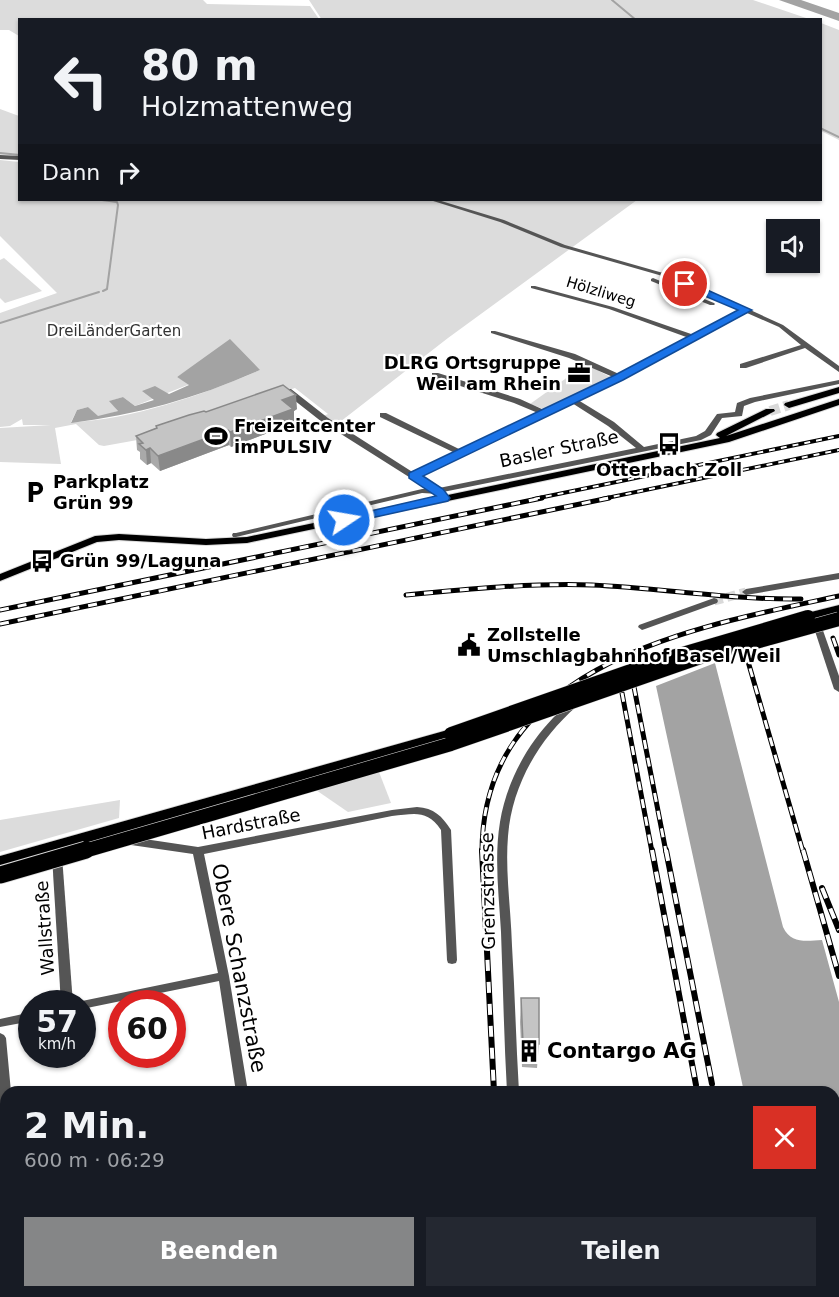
<!DOCTYPE html>
<html lang="de">
<meta charset="utf-8">
<style>
body{margin:0;font-family:"DejaVu Sans",sans-serif;background:#242831;color:#f1f3f6;height:100vh;display:flex;flex-direction:column;font-size:22px;white-space:nowrap}
*{box-sizing:border-box;margin:0}
p{font-size:20px;color:#9ea1a6}
.icon{flex:none;width:33px;height:33px;fill:none;stroke:currentColor;stroke-width:2;stroke-linecap:round;stroke-linejoin:round}
.map{position:relative;flex:1;overflow:hidden}
.panel{position:absolute;left:0px;top:1086px;width:840px;height:212px;display:flex;flex-direction:column;background:#171b24;border-radius:18px 18px 0 0;box-shadow:0 2px 4px #0004}
.panel>*{flex:none}
.top-card{position:absolute;left:18px;top:18px;width:804px;height:183px;border-radius:0px;box-shadow:0 2px 4px #0004;background:#171b24;color:#f1f3f6;overflow:hidden}
.tools{position:absolute;left:766px;top:219px;display:grid;gap:12px}
.tools a{display:grid;place-items:center;width:54px;height:54px;border-radius:0px;background:#171b24;box-shadow:0 2px 4px #0004;font-size:30px}
.speed{position:absolute;left:18px;top:990px;display:flex;gap:12px;font-size:30px;font-weight:700;text-align:center}
.speed>*{display:grid;place-content:center;width:78px;height:78px;border-radius:50%;background:#171b24;box-shadow:0 2px 4px #0004;line-height:1}
.speed small{font-size:15px;font-weight:400}
.speed .limit{border:9px solid #d22;background:#fff;color:#111}
.pin{position:absolute;display:grid;place-items:center;width:51px;height:51px;color:#fff;margin:-26px;border:3px solid #fff;border-radius:50%;box-shadow:0 2px 6px #0007}
.me{position:absolute;width:66px;margin:-33px;rotate:78deg;stroke-linejoin:round;filter:drop-shadow(0 0 4px #0008)}
.turn{display:flex;align-items:center;gap:21px;height:126px;padding:0 24px;font-size:27px}
.turn .icon{width:78px;height:78px;stroke-width:2.5}
.turn b{display:block;font-size:42px;line-height:51px}
.then{display:flex;align-items:center;height:57px;padding:0 24px;background:#0003;gap:12px;font-size:22px}
.round{display:grid;place-items:center;flex:none;width:63px;height:63px;border-radius:0px;background:#242831}
.overview{display:flex;align-items:center;justify-content:space-between;height:102px;padding:0 24px}
h1{font-size:36px;font-weight:700;line-height:45px}
.button{display:flex;gap:12px;margin-top:auto;padding:12px 24px}
.button a{flex:1;height:69px;border-radius:0px;background:#858687;color:#fff;font-size:24px;font-weight:700;line-height:69px;text-align:center}
.button a+a{background:#242831;color:#f1f3f6}
.map>svg:first-child{display:block}
</style>
<div class="map">
<svg width="839" height="1297" viewBox="0 0 839 1297">
<rect width="100%" height="100%" fill="#fff"/>
<g fill="#dcdcdc" fill-rule="evenodd">
<path d="M0 0H203L207 4 310 6 319 19 20 20 19 36 9 30H0Z"/>
<path d="M309 0H753L809 19 322 20Z"/>
<path d="M821 23 839 30V140L821 131Z"/>
<path d="M0 109 19 116 20 156 0 155Z"/>
<path d="M0 160 19 162 20 200H637L448 338 336 425 323 416 328 414 295 388 143 439 104 446 99 445 76 424 55 428 61 464 0 462V428L51 425H23L22 419 10 426 0 427V313L57 293 0 236ZM192 367 260 370C205 394 132 420 71 422L77 410 88 407 98 417 118 411 110 401 123 397 135 406 190 384 177 377Z"/>
<path d="M4 258 42 291 5 303 0 298V260Z"/>
<path d="M586 364 612 378 546 410 530 404Z"/>
<path d="M379 772 391 803 348 812 316 790Z"/>
<path d="M120 800 119 818 0 852V820Z"/>
</g>
<g fill="#a3a3a3">
<path d="M779 0H801L839 13V21Z"/>
<path d="M230 339 260 370C200 397 137 415 71 423L77 410 88 407 98 416 118 411 109 401 123 397 135 406 154 400 142 391 155 386 169 394 189 385 177 377Z"/>
<path d="M715 663 783 927C791 944 806 941 822 940L839 1002V1297H788L787 1292H834V1092H744L656 686Z"/>
</g>
<g fill="none" stroke-linecap="round" stroke-linejoin="round">
<g stroke="#a3a3a3" stroke-width="2">
<path d="M612 0 636 20"/>
<path d="M820 128 839 137"/>
<path d="M0 153 20 155"/>
<path d="M102 200 117 202 118 205 107 289 103 291"/>
<path d="M0 323 99 292"/>
</g>
<path stroke="#d9d9d9" stroke-width="9" stroke-dasharray="9 4.5" stroke-linecap="butt" d="M714 601 746 592"/>
<path stroke="#d9d9d9" stroke-width="10" stroke-dasharray="10 4.5" stroke-linecap="butt" d="M770 411 789 405"/>
<g stroke="#dbdbdb" stroke-width="2">
<g id="major">
<path d="M839 387V393L789 408 784 405 785 403Z"/>
<path d="M839 399V405L729 442 247 543 206 545 119 540 97 542 0 581V574L95 536 119 534 206 539 247 537 720 438 716 435 717 433 766 409H774L775 411 726 436Z"/>
</g>
</g>
<g stroke="#dbdbdb" stroke-width="1">
<g id="highway">
<path d="M839 605V613L808 621 801 617 803 614Z"/>
<path d="M451 729 458 734 456 737 0 868V856Z"/>
</g>
</g>
<g fill="#555" fill-rule="evenodd">
<path d="M0 155 20 156V160L0 159Z"/>
<path d="M430 200H438L504 220 565 245 663 273 711 292 783 325 839 366V372L805 348 746 368H740V364L801 345 779 327 747 313 622 379 578 400 614 422 644 447 696 436 705 431 717 414 735 412 737 403 750 398 839 380V384L755 402 744 406 742 416 722 418 711 435 701 440 443 492 439 494 422 493 236 537H233L232 535 233 533H236L422 489H428L322 422 285 393V389H291L328 418 414 473 455 453 380 417V413H386L461 450 538 413 514 403 432 377V373H438L520 399 544 410 613 377 569 358 491 333V331H495L575 354 619 374 689 338 609 309 531 288V286H535L613 307 694 335 741 310 707 294 659 275 561 247 500 222ZM572 403 608 426 636 448 439 488 420 476Z"/>
<path d="M653 278 714 303 715 304 714 305H710L651 281V279Z"/>
<path d="M839 573V579L746 595 742 592 746 589Z"/>
<path d="M714 598 717 599 718 601 717 603 645 629 642 630 638 627 639 625Z"/>
<path d="M816 619 820 622 839 676V692L834 689 812 622Z"/>
<path d="M574 701 577 702 579 704 577 706C539 739 512 785 508 836 505 872 511 909 512 946 515 994 516 1043 519 1092H507C504 1039 503 985 501 932 499 896 494 858 500 822 506 784 526 746 553 718 559 712 566 704 574 701Z"/>
<path d="M417 807C434 808 442 816 451 830L457 960 456 963 452 964 448 963 447 960 441 830C427 809 414 814 392 816L204 854 229 976 248 1092H236L219 981 82 1009V1004H77L82 1001 218 973 193 854 131 845 127 844 126 841 127 838 131 837 198 847 392 810Z"/>
<path d="M57 852 61 853 62 856 73 1004H61L52 856 53 853Z"/>
<path d="M32 1012V1021L0 1027V1019Z"/>
<path d="M0 1033 4 1035 6 1038 11 1092H6V1110L2 1108 0 1104Z"/>
<path d="M6 1173V1183L0 1184V1174Z"/>
<path d="M92 1292H104L105 1297H93Z"/>
<path d="M274 1292H286L287 1297H275Z"/>
<path d="M479 1292H491L493 1297H481Z"/>
<path d="M549 1292H561L562 1297H550Z"/>
</g>
<use href="#major" fill="#000" fill-rule="evenodd"/>
<use href="#highway" fill="#000" fill-rule="evenodd"/>
<g stroke="#000" stroke-width="4">
<g id="rail-far2">
<path d="M534 499 839 436"/>
<path d="M602 499 839 450"/>
</g>
</g>
<g stroke="#000" stroke-width="5">
<g id="rail-far1">
<path d="M406 595C468 589 530 583 592 585 662 588 731 600 801 599"/>
<path d="M0 610 542 498"/>
<path d="M0 624 609 498"/>
<path d="M833 638 839 655"/>
<path d="M745 651 803 852"/>
<path d="M634 687 666 852"/>
<path d="M622 693 652 852"/>
<path d="M482 852C482 663 695 627 839 596"/>
</g>
</g>
<g stroke="#000" stroke-width="6">
<g id="rail">
<path d="M482 850 494 1092"/>
<path d="M652 850 696 1085"/>
<path d="M666 850 712 1084"/>
<path d="M803 850 839 976"/>
<path d="M822 888 839 930"/>
<path d="M537 1292 538 1297"/>
<path d="M736 1292 737 1297"/>
<path d="M745 1292 746 1297"/>
<path d="M754 1292 755 1297"/>
</g>
</g>
<use href="#rail-far2" stroke="#fff" stroke-width="2" stroke-dasharray="6" stroke-linecap="butt"/>
<use href="#rail-far1" stroke="#fff" stroke-width="3" stroke-dasharray="9" stroke-linecap="butt"/>
<use href="#rail" stroke="#fff" stroke-width="4" stroke-dasharray="11" stroke-linecap="butt"/>
<g stroke="#dbdbdb" stroke-width="15" stroke-linecap="butt">
<g id="highway-bridge-far1">
<path d="M451 734 662 660 808 617"/>
<path d="M81 852 451 744 701 657 839 619"/>
</g>
</g>
<g stroke="#dbdbdb" stroke-width="19" stroke-linecap="butt">
<path id="highway-bridge" d="M0 875 86 850"/>
</g>
<use href="#highway-bridge-far1" stroke="#000" stroke-width="14"/>
<use href="#highway-bridge" stroke="#000" stroke-width="17"/>
</g>
<g fill="#a9a9a9">
<path d="M297 409 294 411V423L231 447 229 445 160 471 151 463 147 465 140 459V452L137 450 136 436 156 428V426L206 412Z"/>
<path d="M521 998 539 1044 537 1068 522 1067 520 1022Z"/>
</g>
<g fill="#898989">
<path d="M296 395 297 409 294 411V423L231 447 230 432 282 400Z"/>
<path d="M228 430 229 445 160 471 158 456Z"/>
<path d="M150 448 151 463 147 465 146 450Z"/>
</g>
<g fill="#c4c4c4" stroke="#898989" stroke-width="1.5">
<path d="M283 385 296 395 282 400 293 409 230 432 228 430 158 456 150 448 146 450 139 444 143 443 136 436 157 428 156 426 189 415 204 411 206 412Z"/>
<path d="M521 998H539V1044L523 1043Z"/>
</g>
<path fill="#1a73e8" stroke="#114b97" stroke-width="1.5" d="M685 280 752 310 623 380 423 476 443 489 450 498 448 501 344 524 340 523 338 520 340 518 436 496 409 478V473L615 375 738 310 681 286V281Z"/>
<defs>
<g id="office-bare" transform="scale(1.8)"><path d="M-6-3h4V-5.5h4V-3h4V5H-6ZM-1-4.5V-3h2v-1.5ZM-6 0V1H6V0Z" fill="#000" stroke="#fff" stroke-width="2.5" paint-order="stroke"/></g>
<g id="stadium-bare" transform="scale(1.8)"><path d="M0-5a6.5 5 0 1 0 0 10a6.5 5 0 1 0 0-10ZM-3.5-1.8h7v3.6h-7Z" fill="#000" stroke="#fff" stroke-width="2.5" paint-order="stroke"/></g>
<g id="bus-bare" transform="scale(1.8)"><path d="M-5-6H5V4H4V6H2V4H-2V6H-4V4H-5ZM-3.5-4V0h7V-4ZM-3.5 1.2v1.5H-2V1.2ZM2 1.2v1.5H3.5V1.2Z" fill="#000" stroke="#fff" stroke-width="2.5" paint-order="stroke"/></g>
<g id="parking-bare" transform="scale(1.8)"><path d="M-3.5-5.5H1a3.5 3.5 0 0 1 0 7H-1V5.5H-3.5ZM-1-3.4V-.6H.8a1.4 1.4 0 0 0 0-2.8Z" fill="#000" stroke="#fff" stroke-width="2.5" paint-order="stroke"/></g>
<g id="civic-bare" transform="scale(1.8)"><path d="M-.6-6.5H3V-4.5H.6V-3L4-1V1h2V6H-6V1h2V-1L-.6-3ZM-1.2 2.5V6h2.4V2.5Z" fill="#000" stroke="#fff" stroke-width="2.5" paint-order="stroke"/></g>
<g id="building-bare" transform="scale(1.8)"><path d="M-4-6H4V6H1V3H-1V6H-4ZM-2.5-4.3h1.7v1.8h-1.7ZM.8-4.3h1.7v1.8H.8ZM-2.5-1h1.7V.8h-1.7ZM.8-1h1.7V.8H.8Z" fill="#000" stroke="#fff" stroke-width="2.5" paint-order="stroke"/></g>
</defs>
<g fill-rule="evenodd">
<use href="#office-bare" x="579" y="373"/>
<use href="#stadium-bare" x="216" y="436"/>
<use href="#bus-bare" x="669" y="444"/>
<use href="#parking-bare" x="35" y="492"/>
<use href="#bus-bare" x="42" y="561"/>
<use href="#civic-bare" x="469" y="645"/>
<use href="#building-bare" x="529" y="1051"/>
</g>
<g text-anchor="middle" stroke-width="4.5" stroke-linejoin="round" paint-order="stroke">
<g font-size="15" fill="#000" stroke="#fff">
<text transform="translate(601 292) rotate(17)" y="5">Hölzliweg</text>
</g>
<g font-size="15" fill="#333" stroke="#fff">
<text x="114" y="336">DreiLänderGarten</text>
</g>
<g font-size="18" font-weight="bold" fill="#000" stroke="#fff" text-anchor="start">
<text x="561" y="369" text-anchor="end">DLRG Ortsgruppe<tspan x="561" dy="21">Weil am Rhein</tspan></text>
<text x="234" y="432">Freizeitcenter<tspan x="234" dy="21">imPULSIV</tspan></text>
<text x="669" y="476" text-anchor="middle">Otterbach Zoll</text>
<text x="53" y="488">Parkplatz<tspan x="53" dy="21">Grün 99</tspan></text>
<text x="60" y="567">Grün 99/Laguna</text>
<text x="487" y="641">Zollstelle<tspan x="487" dy="21">Umschlagbahnhof Basel/Weil</tspan></text>
</g>
<g font-size="18" fill="#000" stroke="#fff">
<text transform="translate(559 449) rotate(-12)" y="6">Basler Straße</text>
<text transform="translate(251 824) rotate(-11)" y="6">Hardstraße</text>
<text transform="translate(488 891) rotate(-91)" y="6">Grenzstrasse</text>
<text transform="translate(45 928) rotate(-94)" y="6">Wallstraße</text>
</g>
<g font-size="21" fill="#000" stroke="#fff">
<text transform="translate(239 968) rotate(79)" y="7">Obere Schanzstraße</text>
</g>
<g font-size="21" font-weight="bold" fill="#000" stroke="#fff" text-anchor="start">
<text x="547" y="1058">Contargo AG</text>
</g>
</g>
</svg>
<div class="tools">
<a><svg class="icon" aria-label="sound" viewBox="0 0 24 24"><path d="M4 9h4l5-4v14l-5-4H4zM17 9q2 3 0 6"/></svg></a>
</div>
<div class="speed"><div>57<small>km/h</small></div><div class="limit">60</div></div>
<div class="pin" style="left:685px;top:284px;background:#d93025"><svg class="icon" aria-label="arrive" viewBox="0 0 24 24"><path d="M6 21V4h12l-3 4 3 4H6"/></svg></div>
<svg class="me" style="left:344px;top:520px" viewBox="-20 -20 40 40"><circle r="17" fill="#1a73e8" stroke="#fff" stroke-width="3"/><path d="M0-11L8 9 0 5-8 9z" fill="#fff"/></svg>
<div class="top-card">
<div class="turn"><svg class="icon" aria-label="left" viewBox="0 0 24 24"><path d="M17 20v-9H6M10 6l-5 5 5 5"/></svg><div><b>80 m</b>Holzmattenweg</div></div>
<div class="then">Dann<svg class="icon" aria-label="right" viewBox="0 0 24 24"><path d="M7 20v-9h11M14 6l5 5-5 5"/></svg></div>
</div>
<section class="panel">
<div class="overview"><div><h1>2 Min.</h1><p>600 m · 06:29</p></div><a class="round" style="background:#d93025;color:#fff"><svg class="icon" aria-label="close" viewBox="0 0 24 24"><path d="M6 6l12 12M18 6L6 18"/></svg></a></div>
<div class="button"><a>Beenden</a><a>Teilen</a></div>
</section>
</div>
